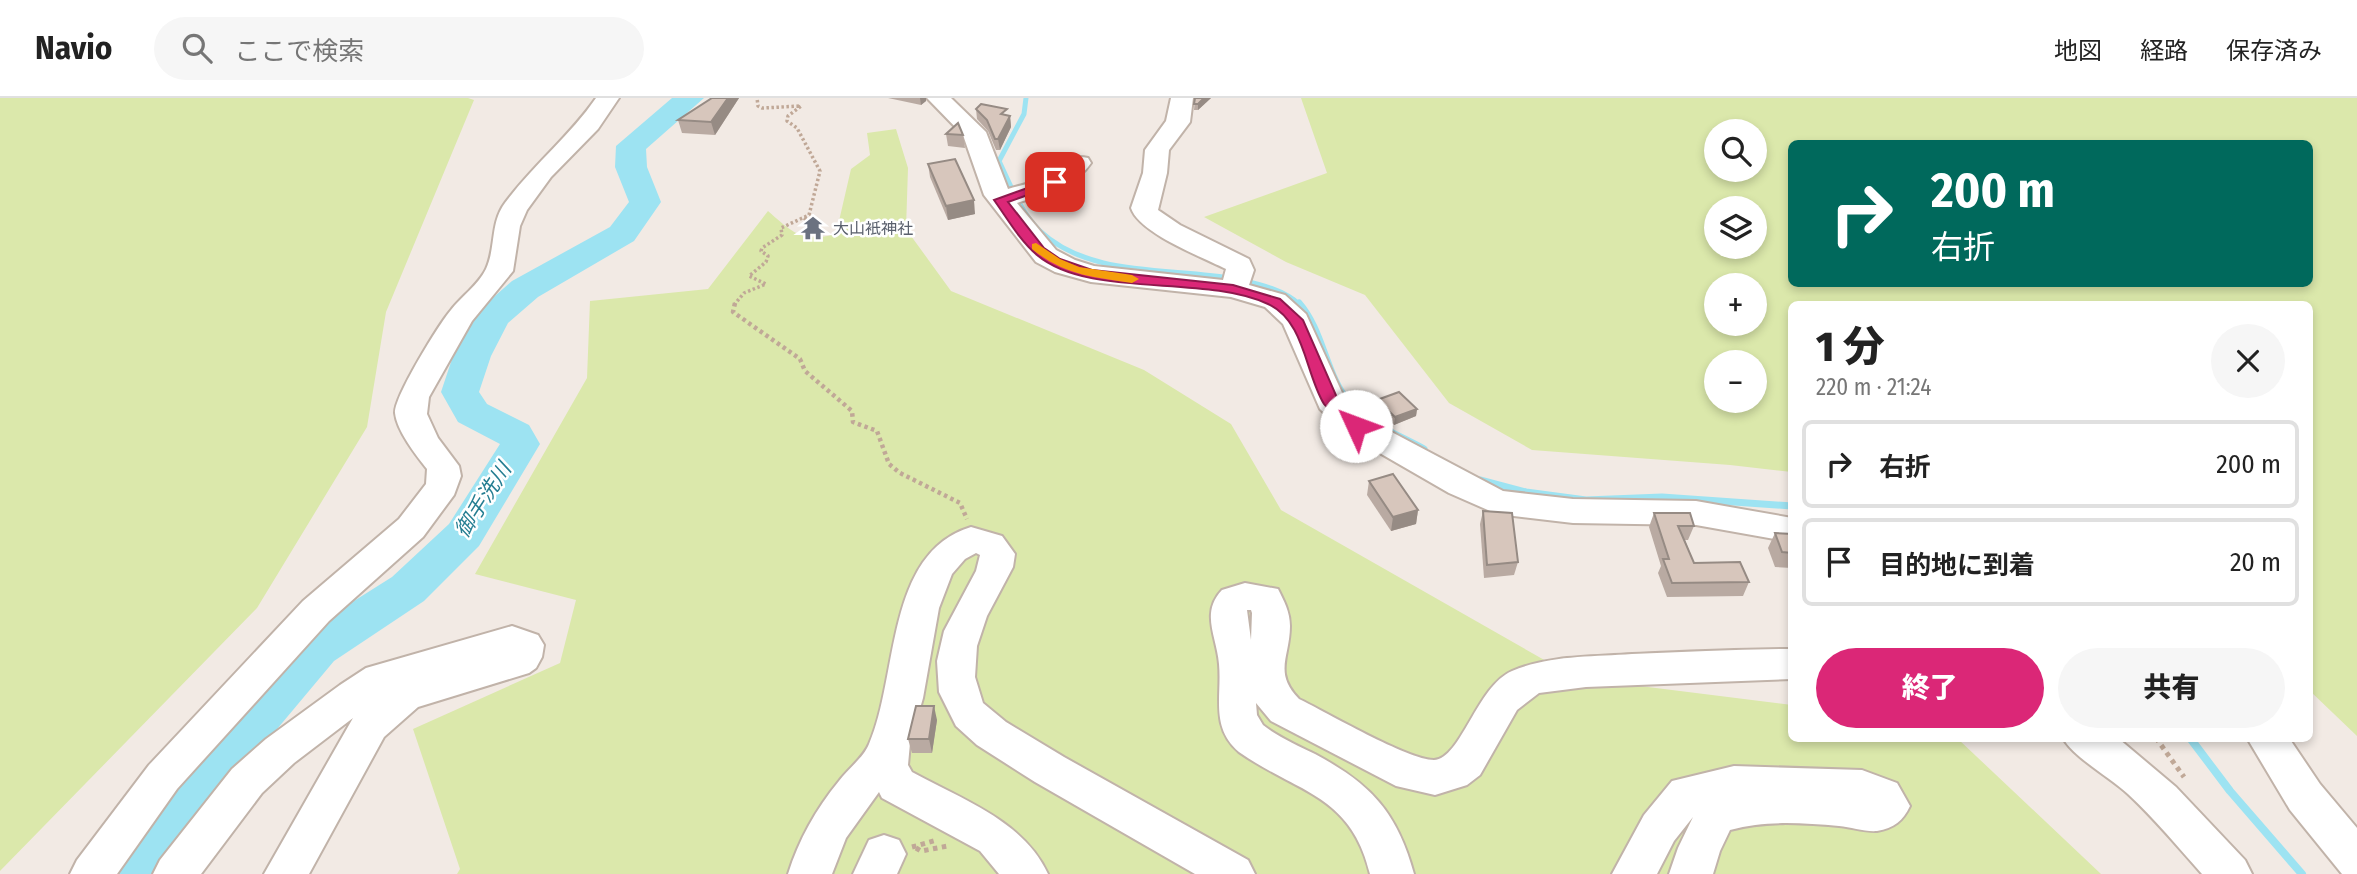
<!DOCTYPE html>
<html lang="ja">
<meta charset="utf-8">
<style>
body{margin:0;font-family:"Fira Sans Condensed","Noto Sans JP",sans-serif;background:#f6f6f6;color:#222;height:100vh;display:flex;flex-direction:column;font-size:26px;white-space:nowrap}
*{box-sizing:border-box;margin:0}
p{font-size:23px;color:#767676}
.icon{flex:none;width:38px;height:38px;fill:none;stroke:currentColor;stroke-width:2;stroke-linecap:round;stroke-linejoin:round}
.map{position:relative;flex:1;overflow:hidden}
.details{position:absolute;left:1788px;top:203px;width:525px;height:441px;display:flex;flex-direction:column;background:#fff;border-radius:10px;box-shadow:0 4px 10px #0003}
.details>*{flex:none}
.guide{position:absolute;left:1788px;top:42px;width:525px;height:147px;border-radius:10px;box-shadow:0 4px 10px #0003;background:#00695c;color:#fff;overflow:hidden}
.fabs{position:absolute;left:1704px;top:21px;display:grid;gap:14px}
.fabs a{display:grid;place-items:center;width:63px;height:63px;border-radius:50%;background:#fff;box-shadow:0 4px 10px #0003;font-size:35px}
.pin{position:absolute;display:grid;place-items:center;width:60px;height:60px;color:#fff;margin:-30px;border-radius:14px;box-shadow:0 4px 10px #0006}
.me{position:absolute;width:77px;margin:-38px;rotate:313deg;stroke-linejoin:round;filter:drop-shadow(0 0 5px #0008)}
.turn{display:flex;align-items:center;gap:24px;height:147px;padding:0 28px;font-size:32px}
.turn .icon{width:91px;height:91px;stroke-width:2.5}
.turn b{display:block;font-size:49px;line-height:60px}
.round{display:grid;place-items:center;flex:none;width:74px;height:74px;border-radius:37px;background:#f6f6f6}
.head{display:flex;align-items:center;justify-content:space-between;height:119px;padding:0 28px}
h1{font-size:42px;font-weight:800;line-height:52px}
.button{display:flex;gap:14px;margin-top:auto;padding:14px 28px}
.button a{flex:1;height:80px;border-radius:42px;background:#db2777;color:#fff;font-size:28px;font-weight:800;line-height:80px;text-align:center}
.button a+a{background:#f6f6f6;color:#222}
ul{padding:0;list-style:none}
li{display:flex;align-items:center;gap:21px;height:88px;margin:0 14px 10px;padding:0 14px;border:4px solid #e0e0e0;border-radius:10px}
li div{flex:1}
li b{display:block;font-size:26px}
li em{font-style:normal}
header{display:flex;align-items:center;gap:42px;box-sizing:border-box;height:98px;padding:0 35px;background:#fff;border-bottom:2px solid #e0e0e0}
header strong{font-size:33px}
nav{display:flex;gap:38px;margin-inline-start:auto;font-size:24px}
.search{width:490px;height:63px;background:#f6f6f6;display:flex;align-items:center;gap:18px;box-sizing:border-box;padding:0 24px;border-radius:38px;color:#767676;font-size:26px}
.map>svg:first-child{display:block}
</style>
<header>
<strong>Navio</strong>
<div class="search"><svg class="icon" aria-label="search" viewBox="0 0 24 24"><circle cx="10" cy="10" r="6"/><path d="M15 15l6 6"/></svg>ここで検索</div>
<nav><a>地図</a><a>経路</a><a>保存済み</a></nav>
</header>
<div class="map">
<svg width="2357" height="776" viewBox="0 0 2357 776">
<rect width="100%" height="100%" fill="#f2eae4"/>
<g fill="#dbe8ab" fill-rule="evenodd">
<path d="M0 0H468L474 2 386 214 367 329 257 510 0 773Z"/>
<path d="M1301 0H2357V638L2310 593V206H1792V374L1730 367 1532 352 1449 305 1365 197 1286 164 1204 119 1327 75ZM1717 33H1755V72H1717ZM1792 46H2310V186H1792ZM1717 110H1755V149H1717ZM1717 187H1755V226H1717ZM1717 264H1755V303H1717Z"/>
<path d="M896 31 908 70 906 131 951 193 1144 272 1231 326 1281 412 1576 580 1792 607V640L1958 641 2101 776H457L460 771 413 631 560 565 576 502 475 476 587 280 590 203 708 191 768 113C793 135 802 145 836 136L851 71 870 57 867 35Z"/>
</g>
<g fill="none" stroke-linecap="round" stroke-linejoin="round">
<path stroke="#9de3f2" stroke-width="5" d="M1026 0 1024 16 999 63C1010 86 1021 115 1040 133 1090 180 1172 169 1236 181 1258 186 1283 191 1300 207"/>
<g stroke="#9de3f2" stroke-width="7">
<path d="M1299 205C1324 234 1325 276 1350 306 1368 326 1401 338 1424 351"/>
<path d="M1480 382 1526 394 1586 402 1662 399 1792 408"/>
</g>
<path stroke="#9de3f2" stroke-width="8" d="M2190 640 2230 693 2302 776"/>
<path fill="#9de3f2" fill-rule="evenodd" d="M672 0H704L646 51 647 69 661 104 634 143 538 199 508 225 491 258 479 294 487 306 529 327 540 346 479 448 424 503 334 563 257 655 162 776H101L110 758 221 625 300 537 392 479 449 426 500 346 458 324 441 294 453 258 480 211 512 183 610 129 629 104 615 69 616 48Z"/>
<g stroke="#c1b3a9" stroke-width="4">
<g id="minor">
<path d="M596 0H619L598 31 551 79 527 112 520 128 513 173 472 223 429 299 427 316 438 340 459 368 461 378 454 397 423 439 329 523 177 691 117 776H70L77 762 149 667 303 503 399 421 426 386 427 371C416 357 397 333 395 315 394 299 439 226 451 212 461 199 479 186 486 171 496 150 490 125 505 105 533 67 570 38 596 0Z"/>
<path d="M927 0H951L986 34 1008 91C1020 87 1036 85 1047 78 1062 69 1068 55 1088 60L1091 65C1074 90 1044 96 1017 105L1056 152 1075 162 1094 168 1223 182 1226 171C1202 159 1139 135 1131 110L1143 75 1145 52 1166 23 1171 0H1193L1190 24 1169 52 1167 75 1158 112 1180 127 1249 161 1254 172 1249 187 1285 197 1306 216 1344 299 1367 321 1503 393 1573 401 1696 403 1792 420V444L1696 427 1573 425 1497 416 1449 395 1345 335 1320 311 1283 226 1265 209 1231 199 1091 184 1055 174 1036 164 984 97 963 37Z"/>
<path d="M971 429 1002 438 1015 456 1013 469 987 518 977 548 975 579 983 605 1006 624 1064 659 1248 762 1255 776H1195L1035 684 977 647 956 628 939 594 937 563 944 533 976 473 980 457 976 455 965 461 952 476 939 510 923 600 910 645 908 667 912 674C961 701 1023 722 1048 776H999L980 753 882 700 879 694 846 740 832 776H788C799 741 816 711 839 683 848 671 864 659 869 646 899 578 885 455 971 429Z"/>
<path d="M1245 485 1278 491C1284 503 1290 514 1290 528 1290 559 1273 574 1299 601 1326 614 1408 662 1434 662 1461 661 1477 588 1512 573 1550 557 1592 559 1632 556 1686 554 1739 551 1792 551V581L1586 589 1539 595 1517 612 1480 677 1467 687 1435 697 1396 688 1271 623 1256 605 1257 617 1263 627C1278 639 1297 647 1315 656 1371 686 1397 714 1414 776H1370C1351 696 1297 695 1239 654 1210 629 1222 599 1219 566 1217 539 1200 515 1222 492ZM1247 512H1251L1252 515 1251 542Z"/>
<path d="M512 528 538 537 544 547 542 559 536 570 529 575 418 609 384 639 309 776H264L353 620 294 665 262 695 201 776H153L160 762 232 671 266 641 340 587 366 570Z"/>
<path d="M2063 640 2119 641 2176 689 2245 762 2252 776H2202C2178 749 2155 721 2128 696 2111 680 2073 659 2063 640Z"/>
<path d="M2247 640H2289L2320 686 2357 730V776H2342L2290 712Z"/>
<path d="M1734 668 1862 672 1897 685 1910 708C1903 723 1894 730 1877 733 1865 734 1851 729 1839 728 1801 725 1767 722 1730 732L1720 753 1713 776H1669L1678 750 1693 719 1674 743 1657 776H1612L1644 717 1672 683Z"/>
<path d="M884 737 899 742 906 756 897 776H853L869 742Z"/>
</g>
</g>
<g stroke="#c0a897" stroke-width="3.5" stroke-dasharray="2.5 2.5" stroke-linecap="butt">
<path d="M804 120 811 125"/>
<path d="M734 207 744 195 766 186 749 178 766 164 768 158 761 153 762 150 782 137 781 130 809 117 820 73 797 30 787 23 788 18 801 8 762 10 758 8 757 0"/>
</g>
<path stroke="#c0a897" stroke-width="4.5" stroke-dasharray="3.5 3.5" stroke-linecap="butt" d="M735 205 733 214 800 261 805 273 852 313 853 324 877 333 889 366 900 375 960 405 967 421"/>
<g stroke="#c0a897" stroke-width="5" stroke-dasharray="4.5 4.5" stroke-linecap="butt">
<path d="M2156 640 2184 679"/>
<path d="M912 749 937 742"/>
<path d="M916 750 921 753 948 748"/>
</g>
<use href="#minor" fill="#fff" fill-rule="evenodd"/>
</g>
<g fill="#b9aaa2">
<path d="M712 0H739L715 37 682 35 678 22Z"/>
<path d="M888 0H926V3L921 7Z"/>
<path d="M1195 0H1211L1198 12H1194Z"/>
<path d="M976 11 1010 18 1011 29 1000 52H996L988 33 977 21Z"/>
<path d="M946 36 963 37 965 50 948 48Z"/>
<path d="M928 66 975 116 948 122 930 79Z"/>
<path d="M1377 302 1417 311 1416 318 1394 327 1376 309Z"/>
<path d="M1369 383 1418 412 1416 426 1391 433 1367 397Z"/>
<path d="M1483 413 1518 464 1514 477 1484 480 1480 426Z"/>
<path d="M1654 415 1694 428 1688 442H1685L1694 465 1749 484 1743 498 1667 499 1658 475 1661 468 1649 429Z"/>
<path d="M1775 435 1792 436V470L1775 469 1768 450Z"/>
<path d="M937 622 932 655H912L908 641Z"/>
</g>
<g fill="#968b84">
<path d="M728 0H739L715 37 711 24Z"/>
<path d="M920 0H926V3L921 7Z"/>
<path d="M1204 0H1211L1198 12V6Z"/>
<path d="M1010 18 1011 29 1000 52 998 41Z"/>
<path d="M974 102 975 116 948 122 946 108Z"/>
<path d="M1417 311 1416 318 1394 327 1395 319Z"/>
<path d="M1418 412 1416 426 1391 433 1393 419Z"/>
<path d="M934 608 937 622 932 655 929 641Z"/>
</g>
<g fill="#d7c6bc" stroke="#968b84" stroke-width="2">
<path d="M712 0H728L711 24 678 22Z"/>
<path d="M1195 0H1204L1198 6H1194Z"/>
<path d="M981 6 1007 11 1001 16 1010 18 998 41H995L987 22 976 11Z"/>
<path d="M958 25 963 37 946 36Z"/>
<path d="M955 61 974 102 946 108 928 66Z"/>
<path d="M1399 294 1417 311 1395 319 1377 302Z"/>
<path d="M1393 376 1418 412 1393 419 1369 383Z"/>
<path d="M1483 413 1512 415 1518 464 1487 467Z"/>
<path d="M1654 415H1690L1694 428H1678L1694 465 1740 464 1749 484 1672 485 1663 461H1669Z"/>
<path d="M1775 435 1792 436V455L1782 454Z"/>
<path d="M916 608H934L929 641H908Z"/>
</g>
<path fill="#db2777" stroke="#8e194d" stroke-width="2" d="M1055 80 1059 81V86L1008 104 1044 150 1060 161 1092 172 1233 187 1280 201 1303 222 1338 302 1362 324 1364 328 1362 331H1351C1343 324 1331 315 1324 306 1305 275 1305 223 1268 206 1204 176 1089 201 1037 157 1020 143 1007 120 994 102Z"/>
<path fill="#f59e0b" d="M1036 145 1060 161 1079 169 1132 177 1139 181 1132 185C1092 179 1064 177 1032 151V146Z"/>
<defs>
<g id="temple-bare" transform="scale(1.89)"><path d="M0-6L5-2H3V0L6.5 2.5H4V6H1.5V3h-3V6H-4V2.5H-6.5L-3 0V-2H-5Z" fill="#6b7280" stroke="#fff" stroke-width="2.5" paint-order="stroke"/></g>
</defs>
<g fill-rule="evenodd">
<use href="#temple-bare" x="813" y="130"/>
</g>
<g text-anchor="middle" stroke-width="5" stroke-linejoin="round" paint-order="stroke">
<g font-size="16" fill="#5b616d" stroke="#fff" text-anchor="start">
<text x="833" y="136">大山衹神社</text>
</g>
<g font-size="21" font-style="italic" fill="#257e92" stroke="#fff">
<text transform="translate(483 402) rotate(-57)" y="7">御手洗川</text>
</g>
</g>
</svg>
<div class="fabs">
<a><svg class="icon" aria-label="search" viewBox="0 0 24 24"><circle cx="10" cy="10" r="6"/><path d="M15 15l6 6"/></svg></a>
<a><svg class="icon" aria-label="layers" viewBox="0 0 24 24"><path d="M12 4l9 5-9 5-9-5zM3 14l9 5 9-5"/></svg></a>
<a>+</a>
<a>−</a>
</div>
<div class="pin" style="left:1055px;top:84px;background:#d93025"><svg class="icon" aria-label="arrive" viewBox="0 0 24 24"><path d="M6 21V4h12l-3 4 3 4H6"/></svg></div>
<svg class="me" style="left:1356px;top:328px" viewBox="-20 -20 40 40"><circle r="19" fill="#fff"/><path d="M0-13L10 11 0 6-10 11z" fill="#db2777"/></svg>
<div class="guide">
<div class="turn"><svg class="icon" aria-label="right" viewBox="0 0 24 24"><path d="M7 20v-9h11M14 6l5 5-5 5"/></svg><div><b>200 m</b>右折</div></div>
</div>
<section class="details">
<div class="head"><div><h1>1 分</h1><p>220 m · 21:24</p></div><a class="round"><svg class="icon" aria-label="close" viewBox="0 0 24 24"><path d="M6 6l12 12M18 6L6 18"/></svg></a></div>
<ul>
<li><svg class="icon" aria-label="right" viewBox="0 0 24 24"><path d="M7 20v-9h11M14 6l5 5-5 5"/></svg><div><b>右折</b></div><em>200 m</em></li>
<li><svg class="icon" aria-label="arrive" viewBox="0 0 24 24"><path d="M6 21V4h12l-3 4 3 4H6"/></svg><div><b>目的地に到着</b></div><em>20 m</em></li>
</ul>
<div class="button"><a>終了</a><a>共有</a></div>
</section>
</div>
